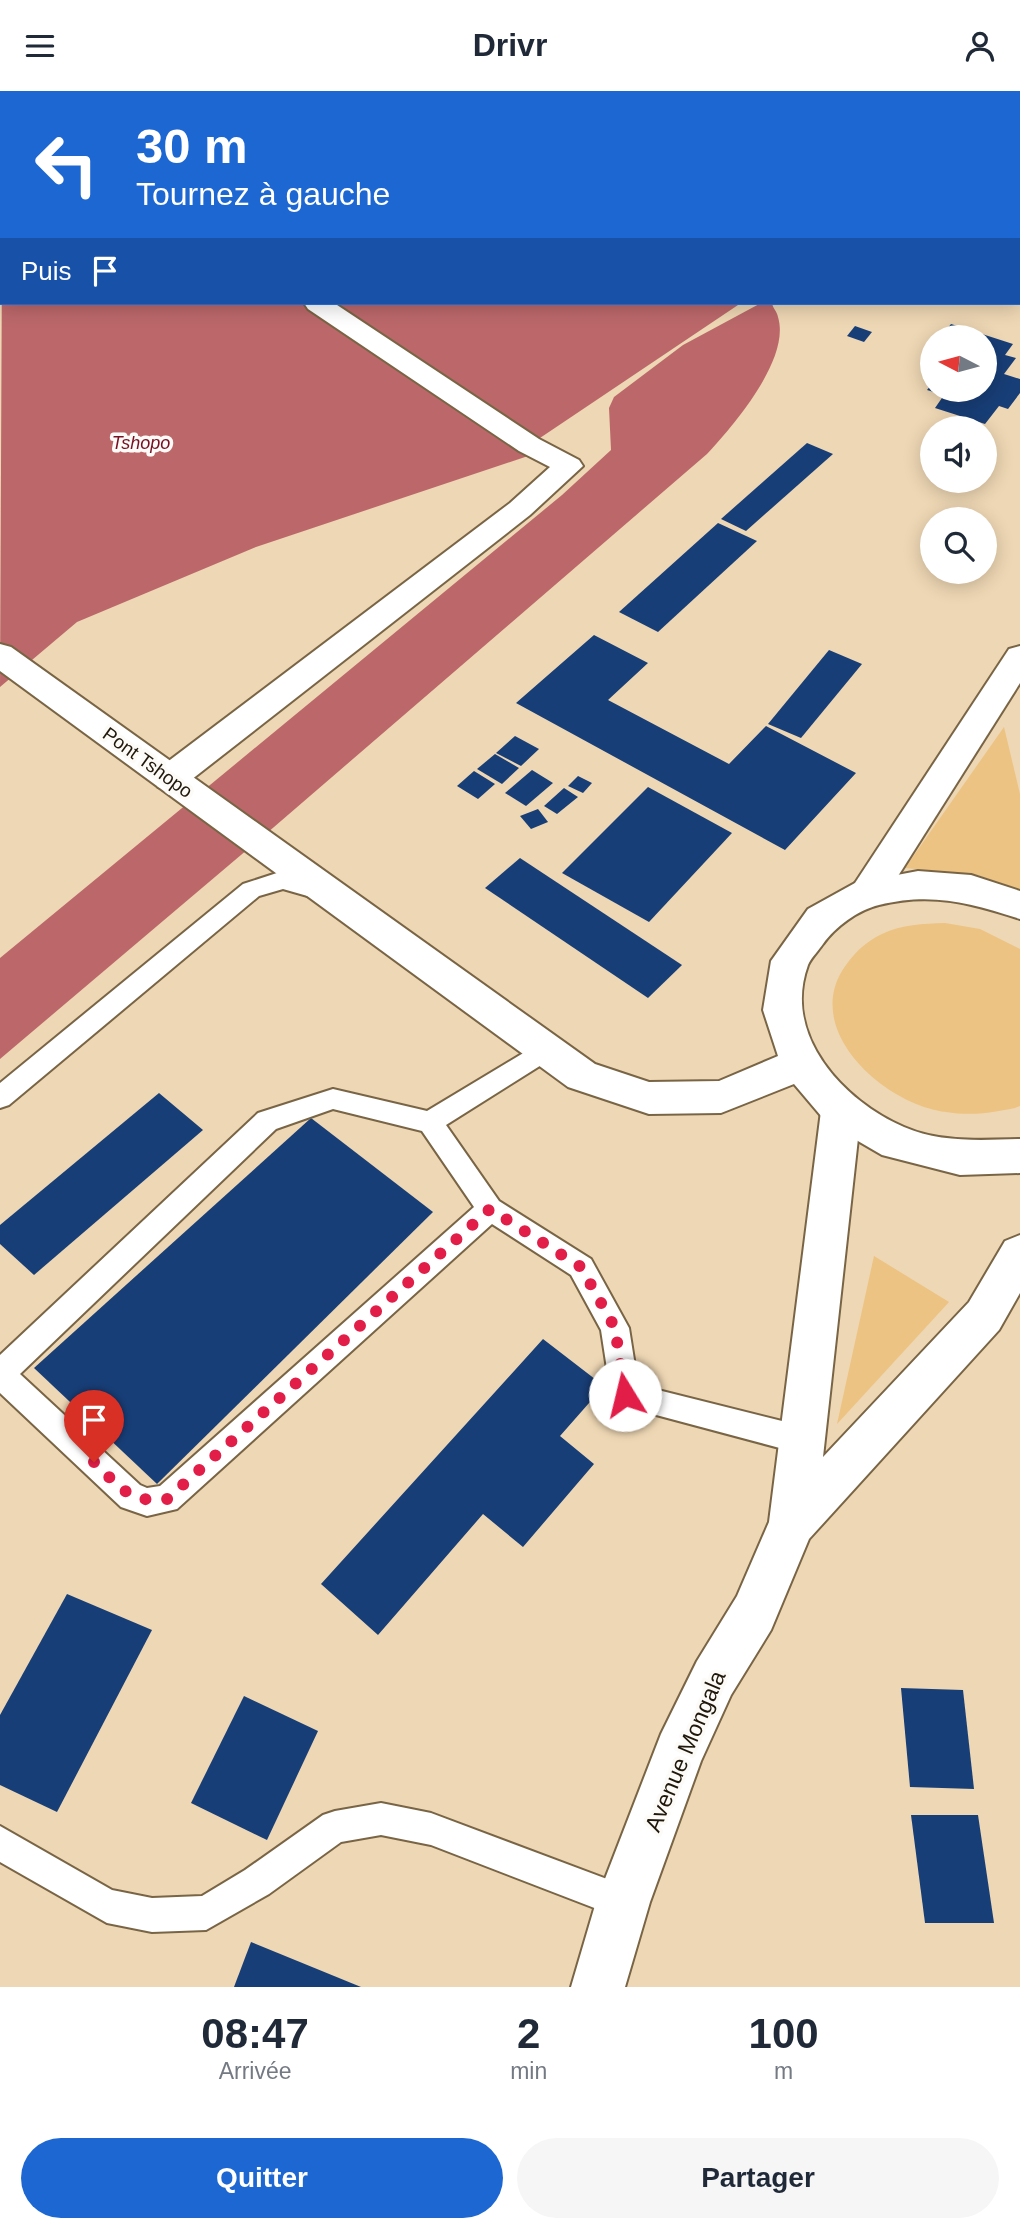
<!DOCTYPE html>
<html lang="fr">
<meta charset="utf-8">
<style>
body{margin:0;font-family:Helvetica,sans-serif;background:#f6f6f7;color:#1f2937;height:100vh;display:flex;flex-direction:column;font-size:26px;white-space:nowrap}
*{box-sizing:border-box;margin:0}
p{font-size:23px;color:#747a83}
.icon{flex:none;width:38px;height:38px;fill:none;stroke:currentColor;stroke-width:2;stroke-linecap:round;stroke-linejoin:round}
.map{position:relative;height:1896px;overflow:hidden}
.side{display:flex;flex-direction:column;background:#fff;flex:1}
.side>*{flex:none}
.guide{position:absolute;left:0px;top:0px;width:1020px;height:214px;box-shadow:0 4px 18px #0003;background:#1d67d2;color:#fff;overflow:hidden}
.needle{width:46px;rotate:276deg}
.controls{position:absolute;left:920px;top:234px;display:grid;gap:14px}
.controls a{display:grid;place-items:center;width:77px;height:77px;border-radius:50%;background:#fff;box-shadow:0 4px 18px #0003;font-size:35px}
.pin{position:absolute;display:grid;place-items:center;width:60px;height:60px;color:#fff;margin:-72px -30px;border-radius:50% 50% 50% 0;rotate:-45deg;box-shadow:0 0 7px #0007}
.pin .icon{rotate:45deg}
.me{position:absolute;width:77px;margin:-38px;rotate:351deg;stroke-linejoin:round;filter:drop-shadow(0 0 5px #0008)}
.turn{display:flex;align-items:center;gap:24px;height:147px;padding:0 21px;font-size:32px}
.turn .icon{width:91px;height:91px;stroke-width:2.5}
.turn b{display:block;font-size:49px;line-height:60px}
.then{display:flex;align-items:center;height:66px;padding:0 21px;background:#0003;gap:14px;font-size:26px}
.eta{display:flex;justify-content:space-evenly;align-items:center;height:119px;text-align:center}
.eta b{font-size:42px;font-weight:700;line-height:49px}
.cta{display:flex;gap:14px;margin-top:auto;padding:14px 21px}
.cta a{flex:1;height:80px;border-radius:42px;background:#1d67d2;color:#fff;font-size:28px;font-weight:700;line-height:80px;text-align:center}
.cta a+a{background:#f6f6f7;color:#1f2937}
header{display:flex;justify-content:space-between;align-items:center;height:91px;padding:0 21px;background:#fff;font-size:32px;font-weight:700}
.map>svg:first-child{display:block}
</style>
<header><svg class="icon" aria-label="menu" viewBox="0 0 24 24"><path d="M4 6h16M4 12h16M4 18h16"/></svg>Drivr<svg class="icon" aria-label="person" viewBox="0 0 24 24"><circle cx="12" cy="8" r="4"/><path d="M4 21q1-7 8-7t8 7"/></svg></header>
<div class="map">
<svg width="1020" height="1896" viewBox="0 0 1020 1896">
<rect width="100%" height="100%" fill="#eed7b4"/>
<g fill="#ecc382">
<path d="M1004 636 1020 703V800L978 784 905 777Z"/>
<path d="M945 832 980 838 1020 858V1015L1015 1017C991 1022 970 1025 946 1021 885 1014 799 938 846 874 855 861 867 850 882 843 902 833 923 833 945 832Z"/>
<path d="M874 1165 949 1211 837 1333Z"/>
</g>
<g fill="#bc686b">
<path d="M330 0H955L327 2Z"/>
<path d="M2 161V212H741L534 351 528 365 256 456 77 531 0 596Z"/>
<path d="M761 212H772C773 218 777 220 778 226 791 268 733 335 707 363L274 736 0 968V867L562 404 611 359 609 317 614 306 683 254Z"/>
</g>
<g fill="#183e77">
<path d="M951 233 1013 253 1005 264 1016 267 1004 283 1020 288V302L1008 318 999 315 985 333 935 317 944 304 927 299 933 292V299H985V247H940Z"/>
<path d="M855 235 872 241 864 251 847 245Z"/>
<path d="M807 352 833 363 746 440 721 428Z"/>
<path d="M718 432 757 450 658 541 619 521Z"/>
<path d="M594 544 648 572 608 609 729 673 766 635 856 682 785 759 516 612Z"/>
<path d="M829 559 862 573 801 647 768 633Z"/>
<path d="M515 645 539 658 521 675 496 662Z"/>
<path d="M495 663 519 677 502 693 477 678Z"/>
<path d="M532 679 553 692 526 715 505 702Z"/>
<path d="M474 680 495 693 478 708 457 695Z"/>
<path d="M578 685 592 692 583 702 568 695Z"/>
<path d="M648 696 732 742 649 831 562 782Z"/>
<path d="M564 697 578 706 557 723 544 715Z"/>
<path d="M538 718 548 731 531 738 520 725Z"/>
<path d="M520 767 682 874 648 907 485 797Z"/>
<path d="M159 1002 203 1039 34 1184 0 1153V1134Z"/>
<path d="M311 1027 433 1121 157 1393 34 1277Z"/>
<path d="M543 1248 604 1295 560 1345 594 1373 523 1456 483 1423 378 1544 321 1493Z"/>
<path d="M67 1503 152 1539 57 1721 0 1694V1624Z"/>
<path d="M901 1597 963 1599 974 1698 910 1696Z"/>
<path d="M244 1605 318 1640 267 1749 191 1712Z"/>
<path d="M911 1724H978L994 1832H925Z"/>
<path d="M251 1851 361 1896H234Z"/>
</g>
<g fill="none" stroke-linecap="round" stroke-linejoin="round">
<g stroke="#796545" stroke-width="4">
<g id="service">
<path d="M283 780 326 793 329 799 326 805 318 808 283 798 259 805 9 1014 0 1017V992L243 793Z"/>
<path d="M545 949 554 952 557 959 554 966 446 1034 499 1110 591 1168 629 1237 638 1294 802 1335 812 1339 816 1349 812 1359 802 1363 615 1313 611 1304 601 1239 571 1184 492 1133 177 1418 147 1425 121 1416 0 1302V1264L258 1022 333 998 427 1020ZM333 1018 422 1040 474 1116 160 1395 147 1397 140 1394 20 1283 276 1038Z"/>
<path d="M381 1712 431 1722 623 1794 635 1799 640 1811 635 1823 623 1828 431 1754 381 1744 341 1751 269 1803 206 1839 152 1841 107 1832 0 1771V1735L112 1799 152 1807 202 1805 245 1779 323 1724 335 1720Z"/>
</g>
</g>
<g stroke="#796545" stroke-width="4">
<g id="minor">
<path d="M0 107H2L0 122Z"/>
<path d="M304 212H334L539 348 579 369 583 375 530 424 182 696 170 699 158 696 153 687 158 678 510 412 550 376 519 360 308 218Z"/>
</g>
</g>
<g stroke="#796545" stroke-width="4">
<g id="tertiary">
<path d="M1020 555V592L881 812 868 816 855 812 850 802 855 792 1009 558Z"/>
<path d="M841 1003 855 1008 861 1020 823 1366 969 1211 1005 1150 1020 1144V1202L999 1239 809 1448 771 1539 731 1604 701 1670 650 1811 625 1896H571L596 1811 661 1643 697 1570 737 1505 769 1431 821 1020 827 1008Z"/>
</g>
</g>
<g stroke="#796545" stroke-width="4">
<path id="trunk" d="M0 553 11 556 595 973 649 991 719 990 778 965 763 919 771 870 808 818 855 792 918 780 971 784 1020 800V828C970 812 932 801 879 814 858 819 835 836 823 853 819 859 811 867 808 874 782 945 844 1010 904 1036 940 1052 982 1049 1020 1048V1082L960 1084 882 1064 827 1032 794 993 721 1022 649 1023 568 996 0 580Z"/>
</g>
<use href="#service" fill="#fff" fill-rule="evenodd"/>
<use href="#minor" fill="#fff" fill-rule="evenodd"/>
<use href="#tertiary" fill="#fff" fill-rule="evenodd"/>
<use href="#trunk" fill="#fff" fill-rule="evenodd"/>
</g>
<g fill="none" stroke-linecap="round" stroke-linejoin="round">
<path stroke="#e11d48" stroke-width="12" stroke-dasharray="0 21.6" d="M94 1371C119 1395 129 1413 167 1408L490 1118 581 1176 615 1237 625 1304"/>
</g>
<g text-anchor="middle" stroke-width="7" stroke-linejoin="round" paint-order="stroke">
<g font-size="18" font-style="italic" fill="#780f22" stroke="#fdfbf8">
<text x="141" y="358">Tshopo</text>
</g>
<g font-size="19" fill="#20180b" stroke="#fdfbf8">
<text transform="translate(148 671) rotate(36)" y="7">Pont Tshopo</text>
</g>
<g font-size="23" fill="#20180b" stroke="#fdfbf8">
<text transform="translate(685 1660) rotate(-67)" y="8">Avenue Mongala</text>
</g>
</g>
</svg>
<div class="controls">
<a><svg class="needle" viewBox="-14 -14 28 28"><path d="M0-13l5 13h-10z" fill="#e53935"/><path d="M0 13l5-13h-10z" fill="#747a83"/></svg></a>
<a><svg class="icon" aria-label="sound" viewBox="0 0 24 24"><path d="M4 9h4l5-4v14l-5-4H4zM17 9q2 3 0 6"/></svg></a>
<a><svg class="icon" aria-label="search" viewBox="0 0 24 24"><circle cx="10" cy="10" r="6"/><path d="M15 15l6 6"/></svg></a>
</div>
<div class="pin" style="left:94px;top:1371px;background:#d93025"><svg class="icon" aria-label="arrive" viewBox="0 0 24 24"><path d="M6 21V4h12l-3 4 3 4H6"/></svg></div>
<svg class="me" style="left:625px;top:1304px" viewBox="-20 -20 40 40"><circle r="19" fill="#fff"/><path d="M0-13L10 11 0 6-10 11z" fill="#e11d48"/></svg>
<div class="guide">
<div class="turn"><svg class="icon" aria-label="left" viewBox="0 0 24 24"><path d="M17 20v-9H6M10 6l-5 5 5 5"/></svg><div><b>30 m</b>Tournez à gauche</div></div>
<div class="then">Puis<svg class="icon" aria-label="arrive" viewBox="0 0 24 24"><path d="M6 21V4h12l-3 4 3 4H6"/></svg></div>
</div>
</div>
<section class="side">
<div class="eta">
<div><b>08:47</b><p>Arrivée</p></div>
<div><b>2</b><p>min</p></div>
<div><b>100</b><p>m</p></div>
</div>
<div class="cta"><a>Quitter</a><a>Partager</a></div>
</section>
